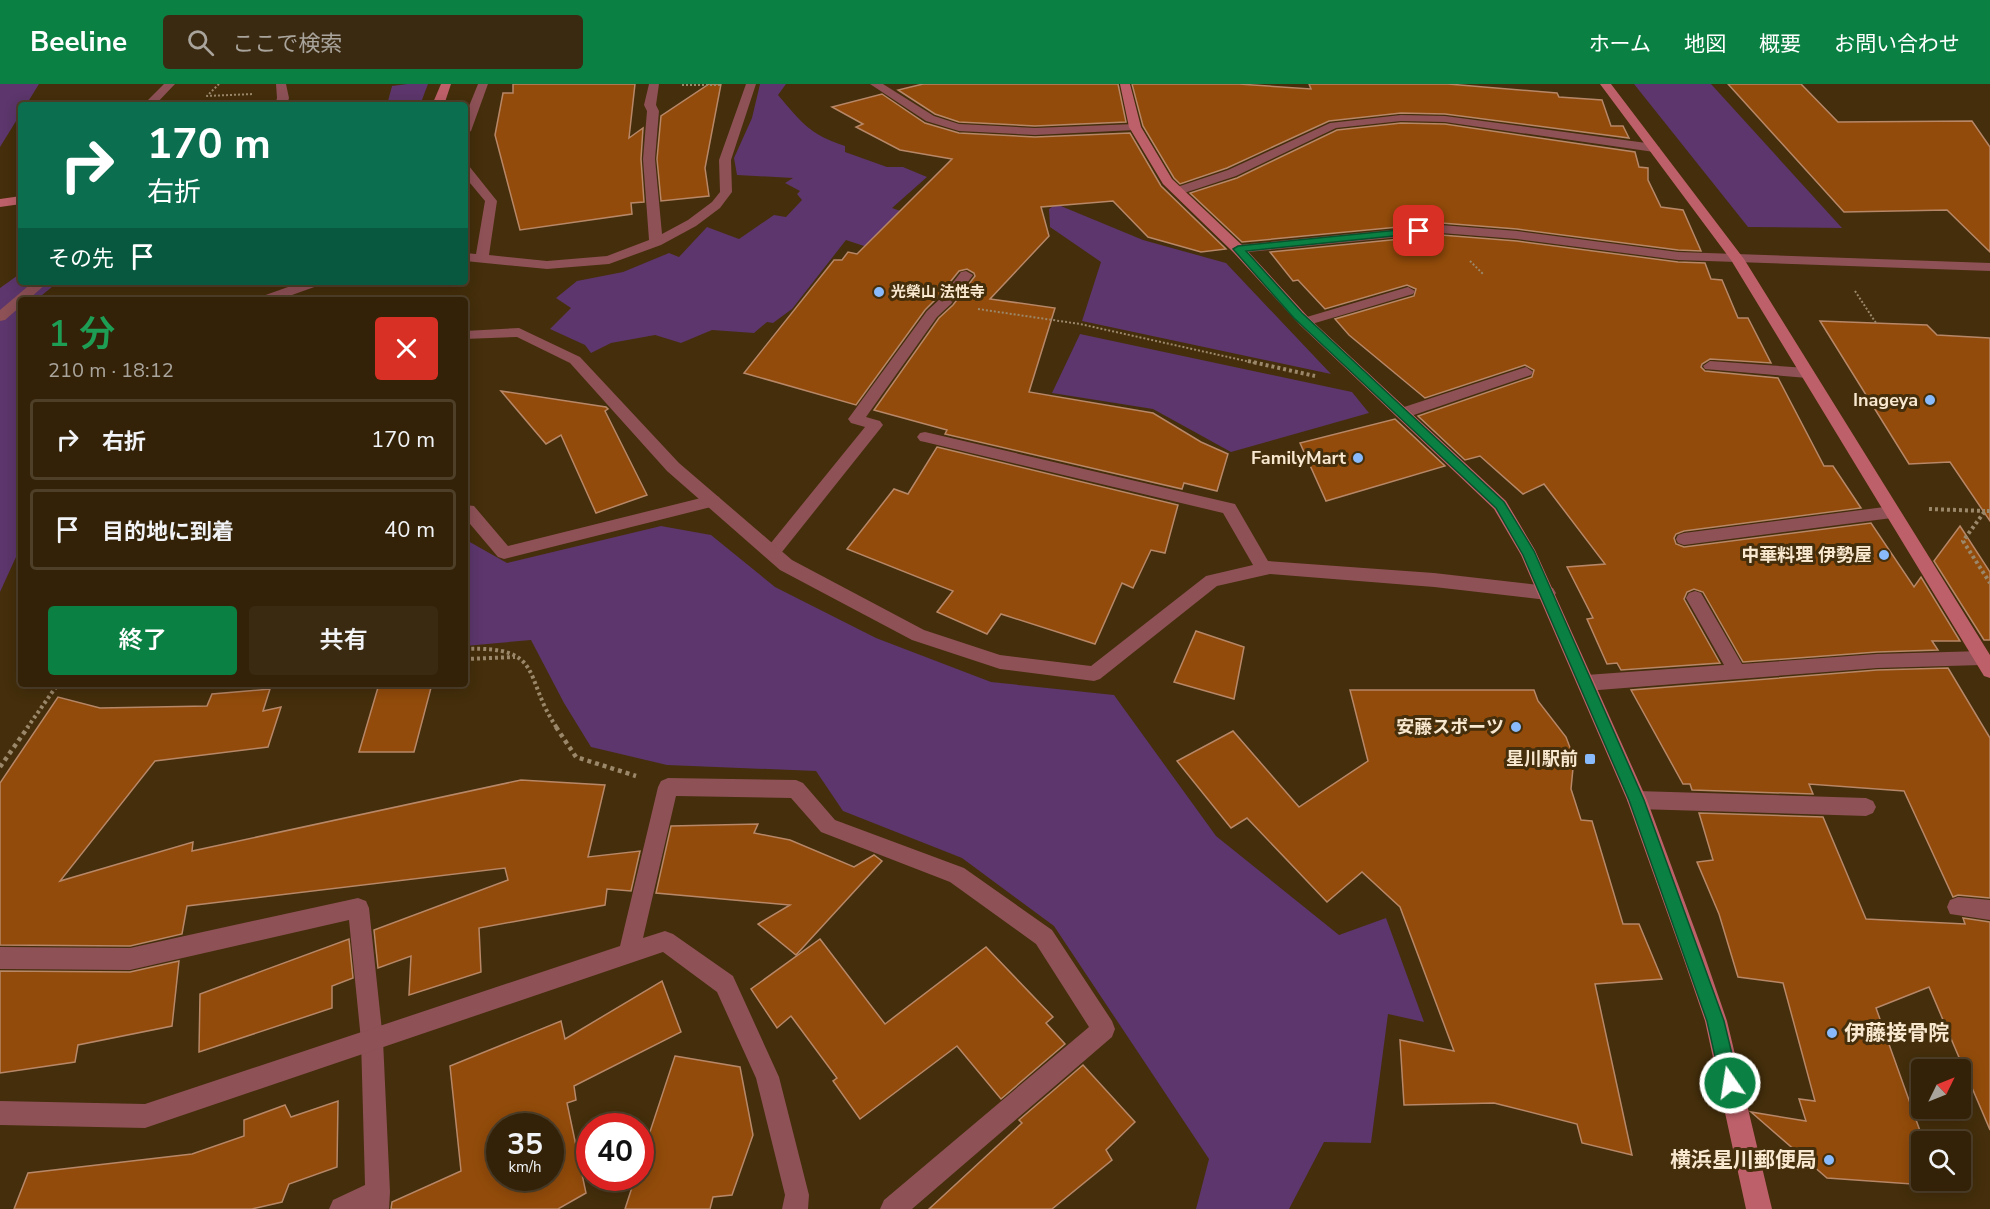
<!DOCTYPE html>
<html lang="ja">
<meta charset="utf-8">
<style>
body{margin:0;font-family:"Nunito Sans","Noto Sans JP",sans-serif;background:#3b2a12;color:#f1f3f6;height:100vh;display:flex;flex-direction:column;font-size:22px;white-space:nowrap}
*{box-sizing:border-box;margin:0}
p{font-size:20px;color:#a9a49c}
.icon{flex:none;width:33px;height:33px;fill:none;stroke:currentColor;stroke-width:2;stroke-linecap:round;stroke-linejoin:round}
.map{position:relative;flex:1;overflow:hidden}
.details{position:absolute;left:18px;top:213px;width:450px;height:390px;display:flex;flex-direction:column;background:#332208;border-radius:6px;box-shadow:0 3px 15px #0003,0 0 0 2px #4e3f29}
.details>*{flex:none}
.guide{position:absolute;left:18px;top:18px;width:450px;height:183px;border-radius:6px;box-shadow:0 3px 15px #0003,0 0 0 2px #4e3f29;background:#0b6e4f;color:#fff;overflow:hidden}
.needle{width:39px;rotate:47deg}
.controls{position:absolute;left:1911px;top:975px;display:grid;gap:12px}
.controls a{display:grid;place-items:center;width:60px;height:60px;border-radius:6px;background:#332208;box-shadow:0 3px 15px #0003,0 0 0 2px #4e3f29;font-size:30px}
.speed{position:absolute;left:486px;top:1029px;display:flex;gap:12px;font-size:30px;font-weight:700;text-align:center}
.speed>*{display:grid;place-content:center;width:78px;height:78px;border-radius:50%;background:#332208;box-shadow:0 3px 15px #0003,0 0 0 2px #4e3f29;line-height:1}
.speed small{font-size:15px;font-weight:400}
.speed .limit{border:9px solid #d22;background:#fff;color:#111}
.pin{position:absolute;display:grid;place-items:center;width:51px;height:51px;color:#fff;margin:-26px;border-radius:12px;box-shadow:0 3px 9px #0006}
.me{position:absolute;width:66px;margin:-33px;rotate:347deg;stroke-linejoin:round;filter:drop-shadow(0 0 4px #0008)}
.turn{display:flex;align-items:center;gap:21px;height:126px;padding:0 30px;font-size:27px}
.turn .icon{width:78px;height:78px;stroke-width:2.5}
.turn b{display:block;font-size:42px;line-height:51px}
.then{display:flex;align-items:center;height:57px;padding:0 30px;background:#0003;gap:12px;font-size:22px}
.round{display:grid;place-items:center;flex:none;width:63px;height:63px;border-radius:6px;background:#3b2a12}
.overview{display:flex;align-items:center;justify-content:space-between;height:102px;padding:0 30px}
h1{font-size:36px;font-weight:600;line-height:45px;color:#1e9e55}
.cta{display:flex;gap:12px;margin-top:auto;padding:12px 30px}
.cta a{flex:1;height:69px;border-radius:6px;background:#0b8043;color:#fff;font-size:24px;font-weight:600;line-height:69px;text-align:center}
.cta a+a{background:#3b2a12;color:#f1f3f6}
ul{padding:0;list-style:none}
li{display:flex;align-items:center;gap:18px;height:81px;margin:0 12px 9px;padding:0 18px;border:3px solid #4e3f29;border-radius:6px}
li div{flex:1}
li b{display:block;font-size:22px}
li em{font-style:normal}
header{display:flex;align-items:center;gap:36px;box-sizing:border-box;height:84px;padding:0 30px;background:#0b8043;color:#fff}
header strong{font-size:28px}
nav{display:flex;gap:33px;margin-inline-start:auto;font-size:21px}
.search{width:420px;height:54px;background:#3b2a12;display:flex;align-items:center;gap:15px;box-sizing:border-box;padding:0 21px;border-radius:6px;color:#a9a49c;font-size:22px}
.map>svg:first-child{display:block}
</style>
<header>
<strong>Beeline</strong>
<div class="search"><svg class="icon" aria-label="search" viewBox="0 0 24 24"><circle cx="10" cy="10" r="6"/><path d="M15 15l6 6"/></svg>ここで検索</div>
<nav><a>ホーム</a><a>地図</a><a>概要</a><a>お問い合わせ</a></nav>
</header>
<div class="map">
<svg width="1990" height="1125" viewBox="0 0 1990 1125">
<rect width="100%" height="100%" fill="#442e0b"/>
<g fill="#5c366c">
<path d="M0 0H39L26 21H21V29L0 63Z"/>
<path d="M407 0H428L420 21H387L392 2Z"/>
<path d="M760 0H786L778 11C802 39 809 50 845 62V68L887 83H903L927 93 892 124 923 135 888 170 846 156 792 225 773 239 767 238 754 249 712 246 681 259 655 251 611 259 591 269 585 261 550 245 571 224 556 214 577 197 623 188 669 169 679 173 707 143 739 155 774 131 786 133 802 116 797 110 800 107 785 99 793 94 737 91 734 74 752 34Z"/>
<path d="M1634 0H1711L1842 144 1748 143Z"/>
<path d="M1056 120 1143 156 1226 179 1331 290 1082 237 1101 178 1050 143 1049 125Z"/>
<path d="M21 189V198H58L36 216H21V462L0 508V204Z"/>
<path d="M1080 250 1352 308 1369 329 1231 368 1153 325 1052 309Z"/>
<path d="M661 442 711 451 775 503 876 554 991 598 1114 611 1216 752 1339 851 1386 834 1424 938 1388 930 1371 1059 1324 1058 1289 1125H1196L1209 1075 1054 842 962 774 843 727 816 687 667 681 591 663 564 619 531 556 465 562V458L468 457 507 479Z"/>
</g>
<g fill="#924b0a" stroke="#b78768" stroke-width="1.5" fill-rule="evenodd">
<path d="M513 0H635L629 54 643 44 641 75 644 118 631 119 632 130 520 146 495 51 503 9H513Z"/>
<path d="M709 0H721L705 84 709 112 661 117 657 75 661 32Z"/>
<path d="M923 0H1118L1126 38 1035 42 959 38 935 30 898 6Z"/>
<path d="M1132 0H1239L1311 5 1309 0H1448L1557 9 1559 13 1602 16 1611 42H1623L1629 54 1445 30 1401 29 1329 37 1227 84 1180 100 1174 94 1143 42Z"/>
<path d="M1728 0H1801L1838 38 1972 37 1990 63V168L1947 126 1844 128Z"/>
<path d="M882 10 925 39 959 49 1035 53 1130 49 1161 102 1226 165 1201 168 1148 153 1113 117 1041 123 1049 152 990 215 1055 224 1029 308 1153 329 1201 358 1228 370 1217 407 1184 399 1182 405 945 350 947 346 874 326 939 234 953 221 975 192 974 189 967 185 959 187 939 212 925 226 856 321 744 289 834 176H842L848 168 857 170 952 75 900 66 856 43 863 40 832 23Z"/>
<path d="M1401 39 1445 40 1635 68 1639 83 1648 84V96L1661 123 1683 126 1701 167 1678 166 1517 145 1441 139 1242 158 1190 109 1237 94 1337 46Z"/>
<path d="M1441 151 1517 157 1678 178 1705 179 1711 195 1722 196 1738 234H1748L1771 279 1710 275 1702 280 1701 283 1705 287 1778 294 1824 382H1833L1861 424 1684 447 1676 450 1674 454 1676 460 1684 463 1871 439 1914 503 1921 493 1960 557H1932L1938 566 1877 568 1743 578 1703 508 1694 505 1687 508 1684 515 1720 579 1621 586 1617 579 1607 580 1587 535 1593 534 1567 483 1605 480 1544 400 1523 410 1480 372 1465 376 1418 332 1532 293 1534 286 1525 281 1425 314 1349 251 1335 235 1414 212 1416 205 1407 201 1325 225 1298 196 1293 197 1270 168Z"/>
<path d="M1820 237 1927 241 1937 251 1990 254V437L1950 378 1909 380Z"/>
<path d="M501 307 606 323 608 325 605 327 647 411 596 429 561 351 546 360Z"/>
<path d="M1395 335 1445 382 1326 417 1300 359Z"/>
<path d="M937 363 1178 421 1165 469 1151 466 1133 504 1122 499 1095 560 1001 530 987 550 937 528 953 507 847 465 894 405 908 410Z"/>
<path d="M1960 442 1990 488V556H1984L1934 477Z"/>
<path d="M1196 547 1244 563 1234 615 1174 598Z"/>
<path d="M1948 584 1990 654V814L1958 811 1953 813 1904 707 1809 700 1813 710 1692 706 1690 700H1683L1631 606 1877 586Z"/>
<path d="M379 600H432L414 668H359Z"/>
<path d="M270 605 263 627 281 623 268 663 155 677 60 797 193 758 192 767 521 696 605 701 588 773 640 767 631 807 607 805 605 821 479 844 481 888 409 911 411 872 378 884 374 846 508 796 505 784 187 822 182 850 130 862 0 861V699L58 613 100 624 207 622 212 610Z"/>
<path d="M1350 606H1534L1538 617 1566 653 1574 674 1571 705 1581 736 1592 737 1623 840H1639L1662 895 1595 900 1632 1071 1582 1059 1577 1040 1494 1019 1404 1021 1400 956 1454 967 1400 823 1362 788 1327 818 1247 734 1231 744 1177 677 1233 647 1299 723 1368 677Z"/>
<path d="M1699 729 1823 733 1866 835 1965 840 1963 834 1990 838V1046L1929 903 1876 924 1924 1058H1922V1096H1938L1940 1102 1827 1094 1751 1028 1806 1037 1799 1015 1815 1017 1783 899 1738 893 1719 830 1697 778 1713 776Z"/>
<path d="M758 740 754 749 790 756 854 783 874 771 882 777 796 871 758 840 790 821 656 809 671 742Z"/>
<path d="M349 855 353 894 332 902V924L199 968 200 910Z"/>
<path d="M820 855 885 940 986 863 1053 933 1046 939 1065 960 1001 1015 957 962 860 1035 833 997 837 994 791 932 777 944 751 905Z"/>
<path d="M179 877 172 942 78 961 75 978 0 989V887L130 888Z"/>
<path d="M662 897 681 948 574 1002 576 1016 567 1019 586 1109 558 1125H391L392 1118 461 1087 450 982 561 937 565 955ZM500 1042H550V1094H500Z"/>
<path d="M675 972 740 983 753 1051 732 1111 713 1113 710 1125H625L635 1094H640V1078Z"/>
<path d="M1083 981 1135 1038 1106 1066 1112 1076 1052 1125H929L1022 1039 1019 1036Z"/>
<path d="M338 1017 337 1083 289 1100 282 1118 252 1125H14L28 1089 192 1070 244 1052V1036L285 1021 291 1033Z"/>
</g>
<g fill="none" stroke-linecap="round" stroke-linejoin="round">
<g stroke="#9b876a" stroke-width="2" stroke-dasharray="2 2" stroke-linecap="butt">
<path d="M219 0 207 12 253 10"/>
<path d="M682 1H720"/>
<path d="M1470 177 1484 191"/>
<path d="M1855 207 1876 239"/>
<path d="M978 225 1080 240 1255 279"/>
</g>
<g stroke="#9b876a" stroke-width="4" stroke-dasharray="3 3" stroke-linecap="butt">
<path d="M1248 277 1315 292"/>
<path d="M1929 425 1985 427"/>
<path d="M1990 427H1985L1963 457 1990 499"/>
<path d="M465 565C546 562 522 593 557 644"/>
<path d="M465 575 515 573"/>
<path d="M27 644 58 600"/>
</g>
<g stroke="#9b876a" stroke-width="4.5" stroke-dasharray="4 4" stroke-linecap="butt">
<path d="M556 643 576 673 636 692"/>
<path d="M0 683 28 643"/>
</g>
<g fill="#8d5156" fill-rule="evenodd">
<path d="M164 0H175L155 21H143Z"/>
<path d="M276 0H286L289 14 287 21H275L277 14Z"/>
<path d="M1401 31 1445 32 1654 60 1660 64 1654 68 1445 38 1401 37 1336 44 1236 92 1178 111 1172 107 1174 104 1228 86 1330 39Z"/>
<path d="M966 187 973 191 951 220 937 233 866 333 880 337 883 341 880 345 778 473 772 475 766 473 764 469 766 465 865 343 851 339 848 335 851 331 927 227 941 214 961 188Z"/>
<path d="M1408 203 1415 207 1413 210 1305 242 1298 238 1300 235Z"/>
<path d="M1710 277 1807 284 1814 289 1807 294 1705 285 1703 282Z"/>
<path d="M1526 283 1533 288 1531 291 1408 333 1403 334 1395 329 1398 325Z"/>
<path d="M713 411 719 413 721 417 719 421 504 475 498 473 465 434V421L474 422 508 462Z"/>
<path d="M1892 422 1898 424 1900 428 1898 432 1892 434 1684 461 1678 459 1676 455 1678 451 1684 449Z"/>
<path d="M1695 507 1701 509 1742 580 1877 570 1982 567 1988 569 1990 576 1982 581 1877 584 1586 607 1579 604 1577 599 1579 594 1586 591 1724 581 1686 514 1689 509Z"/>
<path d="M1637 707 1866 714 1873 717 1876 723 1873 729 1866 732 1637 725 1630 722 1627 716 1630 710Z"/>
<path d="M1958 813 1990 816V836L1950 830 1947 823 1950 816Z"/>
<path d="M358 814 366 817 369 824 383 956 390 1108 389 1125H329L333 1116 365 1101 361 956 349 836 130 886 0 885V863L130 864Z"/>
</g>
<g fill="#8d5156" fill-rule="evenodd">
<path d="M478 0H488L471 47 465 50V32Z"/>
<path d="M649 0H659L656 21 659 27 655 75 662 150 688 136 712 118 720 108 719 76 746 0H756L731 76 732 108 720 124 696 142 661 161 609 180 547 185 465 177V169L476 170 485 117 465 93V81L469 82 497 117 489 171 547 177 607 172 649 156 643 75 647 27 644 21Z"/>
<path d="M870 0H883L934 32 959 40 1035 44 1135 40 1141 43 1135 46 1035 51 959 47 926 37Z"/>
<path d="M1441 141 1517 147 1678 168 1990 179V187L1678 176 1517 155 1441 149 1238 169 1231 165 1238 161Z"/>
<path d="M33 198H48L28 216H21V222L5 236 0 237V226Z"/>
<path d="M302 198H322L320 201 278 216H258L260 213Z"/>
<path d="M519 244 580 273 679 379 792 476 924 546 1000 571 1091 582 1206 492 1253 481 1223 429 925 358 920 357 917 353 920 349 925 348 1235 420 1268 477 1434 489 1547 502 1553 504 1556 509 1553 514 1547 516 1434 503 1270 490 1217 502 1100 595 1094 597 1000 585 912 556 780 486 667 387 570 279 517 253 465 255V247Z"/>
<path d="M668 694 796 696 803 699 835 736 964 784 1052 846 1112 937 1115 945 1112 953 912 1125H880L884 1116 1089 943 1036 860 950 798 821 748 791 714 676 712 643 854 665 847 673 850 733 892 779 993 809 1111 808 1125H782L785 1111 756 994 717 908 663 868 145 1044 0 1041V1017L145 1020 620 862 658 703 661 697Z"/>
</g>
<g fill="#be6069" fill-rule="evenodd">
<path d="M441 0H451L444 21H432Z"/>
<path d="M1120 0H1130L1141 43 1172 95 1243 162 1310 235 1506 417 1535 466 1647 716 1705 873 1727 937 1772 1125H1746L1705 937 1683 873 1627 716 1521 471 1494 425 1300 241 1233 168 1163 100 1129 43Z"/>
<path d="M1600 0H1611L1744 175 1990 571V594L1984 592 1731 176Z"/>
<path d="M21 112V120L0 123V115Z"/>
</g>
</g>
<path fill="#0b8043" stroke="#07532c" stroke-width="1.5" d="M1419 144 1423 145V149L1246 167 1302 229 1504 418 1534 467 1644 716 1724 937 1739 999 1736 1006 1730 1008 1724 1006 1721 999 1707 937 1629 716 1523 471 1496 424 1294 234 1233 165 1238 162Z"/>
<g fill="#88bafc" stroke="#442e0b" stroke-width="2">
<circle cx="879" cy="208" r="6"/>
<circle cx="1930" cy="316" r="6"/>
<circle cx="1358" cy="374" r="6"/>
<circle cx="1884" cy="471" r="6"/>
<circle cx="1516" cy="643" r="6"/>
<rect x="1584" y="669" width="12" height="12" rx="3"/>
<circle cx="1832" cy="949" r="6"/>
<circle cx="1829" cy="1076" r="6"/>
</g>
<g text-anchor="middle" stroke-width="6" stroke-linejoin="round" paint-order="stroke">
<g font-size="15" font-weight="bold" fill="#f9e8d0" stroke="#442e0b" text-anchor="start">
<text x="891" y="213">光榮山 法性寺</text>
</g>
<g font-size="18" font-weight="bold" fill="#f9e8d0" stroke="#442e0b" text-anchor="end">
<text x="1918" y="322">Inageya</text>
<text x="1346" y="380">FamilyMart</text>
<text x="1872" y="477">中華料理 伊勢屋</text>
<text x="1504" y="649">安藤スポーツ</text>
<text x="1578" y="681">星川駅前</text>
</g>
<g font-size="21" font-weight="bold" fill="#f9e8d0" stroke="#442e0b" text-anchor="start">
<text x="1844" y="956">伊藤接骨院</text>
<text x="1817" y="1083" text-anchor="end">横浜星川郵便局</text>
</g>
</g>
</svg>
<div class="controls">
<a><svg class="needle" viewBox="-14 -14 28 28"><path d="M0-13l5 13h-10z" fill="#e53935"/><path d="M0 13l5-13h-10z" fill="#a9a49c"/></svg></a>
<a><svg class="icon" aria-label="search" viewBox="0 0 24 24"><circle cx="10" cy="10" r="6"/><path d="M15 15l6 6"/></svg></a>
</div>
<div class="speed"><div>35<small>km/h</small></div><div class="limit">40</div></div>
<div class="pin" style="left:1419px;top:147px;background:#d93025"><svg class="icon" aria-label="arrive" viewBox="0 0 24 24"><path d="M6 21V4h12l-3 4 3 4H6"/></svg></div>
<svg class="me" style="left:1730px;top:999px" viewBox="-20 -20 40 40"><circle r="17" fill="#0b8043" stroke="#fff" stroke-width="3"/><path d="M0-11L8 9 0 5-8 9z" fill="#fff"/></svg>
<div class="guide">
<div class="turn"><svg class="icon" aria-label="right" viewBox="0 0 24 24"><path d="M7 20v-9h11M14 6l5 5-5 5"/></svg><div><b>170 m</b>右折</div></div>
<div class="then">その先<svg class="icon" aria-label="arrive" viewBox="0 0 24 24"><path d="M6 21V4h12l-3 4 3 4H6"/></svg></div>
</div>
<section class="details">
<div class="overview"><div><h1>1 分</h1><p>210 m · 18:12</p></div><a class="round" style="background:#d93025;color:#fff"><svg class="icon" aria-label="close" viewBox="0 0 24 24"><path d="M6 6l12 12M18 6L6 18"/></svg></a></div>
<ul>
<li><svg class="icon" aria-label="right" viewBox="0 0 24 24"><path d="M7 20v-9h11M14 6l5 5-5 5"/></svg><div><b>右折</b></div><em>170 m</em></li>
<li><svg class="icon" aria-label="arrive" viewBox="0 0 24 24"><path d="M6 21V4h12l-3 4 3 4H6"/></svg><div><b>目的地に到着</b></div><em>40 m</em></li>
</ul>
<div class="cta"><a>終了</a><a>共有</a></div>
</section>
</div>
